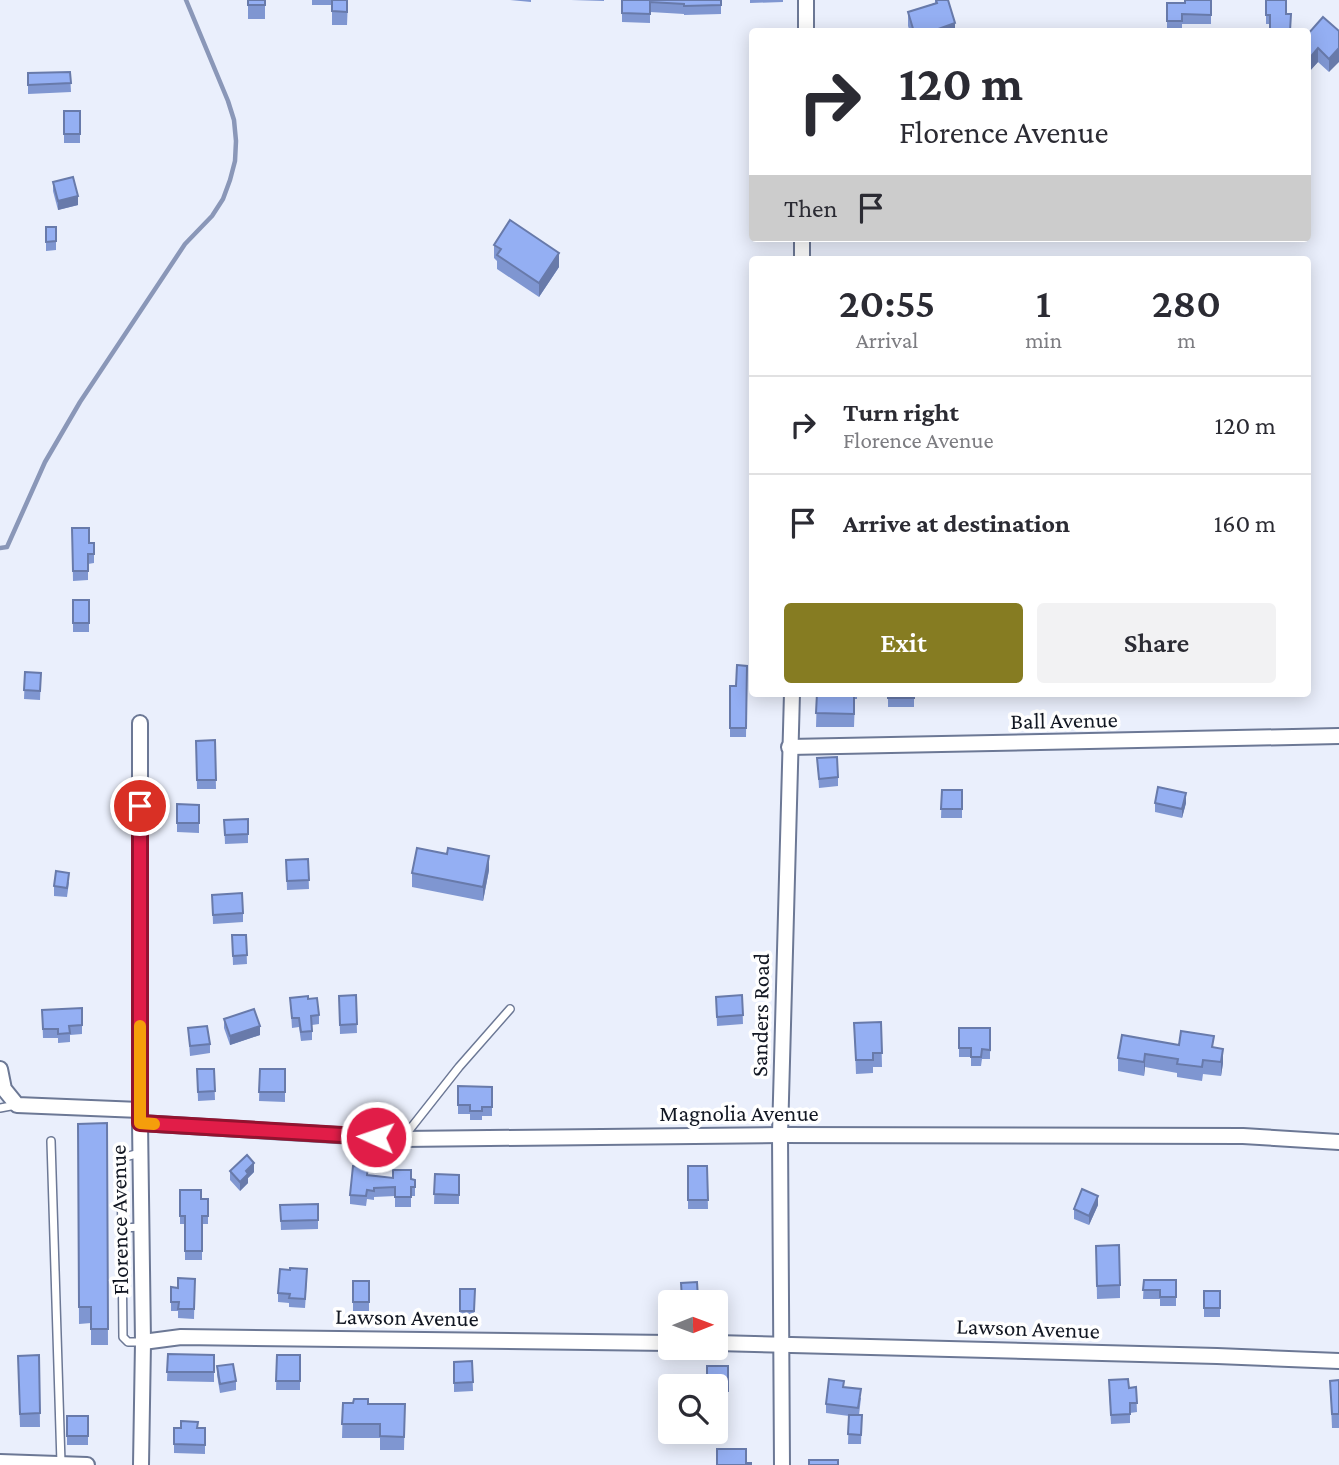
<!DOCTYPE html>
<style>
body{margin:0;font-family:"Crimson Pro",serif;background:#f2f2f3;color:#2b2b33;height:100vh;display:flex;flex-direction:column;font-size:26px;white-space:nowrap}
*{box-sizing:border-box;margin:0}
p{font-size:23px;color:#7c7c81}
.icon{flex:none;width:38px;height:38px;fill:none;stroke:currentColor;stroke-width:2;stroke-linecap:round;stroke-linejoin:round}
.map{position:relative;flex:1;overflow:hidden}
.panel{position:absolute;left:749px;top:256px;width:562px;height:441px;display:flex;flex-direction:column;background:#fff;border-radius:7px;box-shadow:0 4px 18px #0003}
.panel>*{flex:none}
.guide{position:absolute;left:749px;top:28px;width:562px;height:214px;border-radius:7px;box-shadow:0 4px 18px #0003;background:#fff;color:#2b2b33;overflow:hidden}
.needle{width:46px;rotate:89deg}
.controls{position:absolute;left:658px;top:1290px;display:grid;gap:14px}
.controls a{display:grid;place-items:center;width:70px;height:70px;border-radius:7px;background:#fff;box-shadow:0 4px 18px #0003;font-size:35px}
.pin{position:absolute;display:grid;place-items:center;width:60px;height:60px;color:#fff;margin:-30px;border:4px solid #fff;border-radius:50%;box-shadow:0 2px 7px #0007}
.me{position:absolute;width:77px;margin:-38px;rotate:273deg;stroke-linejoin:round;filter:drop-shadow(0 0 5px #0008)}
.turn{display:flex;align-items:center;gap:24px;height:147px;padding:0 35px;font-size:32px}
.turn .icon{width:91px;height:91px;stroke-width:2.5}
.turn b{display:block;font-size:49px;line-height:60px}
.then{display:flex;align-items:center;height:66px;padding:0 35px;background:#0003;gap:14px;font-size:26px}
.eta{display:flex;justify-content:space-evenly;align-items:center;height:119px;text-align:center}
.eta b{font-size:42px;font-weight:600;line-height:49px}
.button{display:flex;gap:14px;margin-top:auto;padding:14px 35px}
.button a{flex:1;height:80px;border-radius:7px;background:#867c22;color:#fff;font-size:28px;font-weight:600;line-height:80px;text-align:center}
.button a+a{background:#f2f2f3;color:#2b2b33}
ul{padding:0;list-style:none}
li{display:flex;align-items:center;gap:21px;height:98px;padding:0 35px;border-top:2px solid #e1e1e2}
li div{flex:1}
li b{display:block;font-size:26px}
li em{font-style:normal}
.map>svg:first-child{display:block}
</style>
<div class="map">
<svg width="1339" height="1465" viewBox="0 0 1339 1465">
<rect width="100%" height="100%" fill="#eaeffc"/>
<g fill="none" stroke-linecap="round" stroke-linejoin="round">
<path stroke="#8a97b8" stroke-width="4.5" d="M0 548 7 547 45 462 80 402 185 244 212 216 223 199 230 180 235 161 236 141 234 120 228 101 186 0"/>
<g stroke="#6c7895" stroke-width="10">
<g id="service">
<path d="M0 1108 16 1105"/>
<path d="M403 1138 459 1067 510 1009"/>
<path d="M51 1141 61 1463"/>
<path d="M140 1153 121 1158 123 1337 128 1342H143"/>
<path d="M122 1228 141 1227"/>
</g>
</g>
<g stroke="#6c7895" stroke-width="18">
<g id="minor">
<path d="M806 0V32"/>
<path d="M802 259V238"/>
<path d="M140 723V1123L143 1342 141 1465"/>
<path d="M789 747 1339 736"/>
<path d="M0 1069 4 1089 17 1105 140 1110"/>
<path d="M140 1123 403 1139 780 1135 1243 1136 1339 1142"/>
<path d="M143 1342 181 1337 670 1343"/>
<path d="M716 1343 1217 1356 1339 1361"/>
<path d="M0 1462 87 1465"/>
<path d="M782 1465 780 1135 792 693"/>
</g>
</g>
<use href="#service" stroke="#fff" stroke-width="7"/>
<use href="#minor" stroke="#fff" stroke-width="14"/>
</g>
<g fill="#7f96d1">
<rect x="248" y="0" width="17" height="19"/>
<path d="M312 0H348L347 25H332V5H312Z"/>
<path d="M510 0H531V2Z"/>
<path d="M571 0H604V1Z"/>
<path d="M622 0H721V14L684 15V14L650 12V23L622 22Z"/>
<path d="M750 0H783V2L750 3Z"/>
<path d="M935 0H948L955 32H910L908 26V12L935 3Z"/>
<path d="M1211 0V24H1182V30H1167V3H1185Z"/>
<path d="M1266 0 1286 14H1291L1290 32H1270V24H1266Z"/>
<path d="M1339 31 1329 72 1318 62 1308 73 1307 35Z"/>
<path d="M70 72 71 92 28 94V73Z"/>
<rect x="64" y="111" width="16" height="32"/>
<path d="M53 182 78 205 58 210 53 191Z"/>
<path d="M46 227H56V250L46 251Z"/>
<path d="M494 245 559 267 539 297 497 269V261L494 258Z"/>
<path d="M72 528 89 543H94V563L88 564V580L73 581Z"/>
<rect x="73" y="600" width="16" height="32"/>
<path d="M747 666 746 737H730V686H736Z"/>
<path d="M25 672 41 673 40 700 24 699Z"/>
<path d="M817 693H857V699H855L854 727H816Z"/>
<rect x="888" y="693" width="26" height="14"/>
<path d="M932 693H964V696L932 695Z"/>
<path d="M215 740 216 789H197L196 741Z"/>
<path d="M817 758 838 777V786L819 788Z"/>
<path d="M942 790H962V818H941Z"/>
<path d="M1155 803H1186L1182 818 1155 812Z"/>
<path d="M177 804 199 805V833L177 832Z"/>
<path d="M248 819V843L225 844 224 820Z"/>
<path d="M308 859 309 889 287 890 286 860Z"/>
<path d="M489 870 483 901 412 887V873Z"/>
<path d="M69 882 67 897 54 896V886Z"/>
<path d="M212 895 243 913V922L213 924Z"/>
<path d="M232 935H246L247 964 233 965Z"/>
<path d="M356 995 357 1033 340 1034 339 996Z"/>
<path d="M742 995 743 1024 717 1026 716 997Z"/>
<path d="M290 998 308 999 319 1015V1024L312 1025V1040L301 1041 299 1027 292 1028Z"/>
<path d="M82 1008V1034L70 1035V1042L58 1043V1038H43L42 1010Z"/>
<path d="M224 1019 260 1035 230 1045 224 1028Z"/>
<path d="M881 1022 882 1067H873V1073L856 1074 854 1023Z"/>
<path d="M188 1028 210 1044V1053L190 1056Z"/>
<path d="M959 1028H990V1059H982L981 1066H971V1057H959Z"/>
<path d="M1179 1045 1214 1048 1223 1063 1221 1076 1203 1074 1202 1081 1177 1077V1073L1145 1067 1144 1076 1118 1071V1058Z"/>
<path d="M197 1069H214L215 1100 198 1101Z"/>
<path d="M260 1069H285V1102L259 1101Z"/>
<path d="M458 1086 492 1087V1116H482V1120H470V1114H458Z"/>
<path d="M107 1123 108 1345H91V1323L79 1324 78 1124Z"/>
<path d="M688 1166H707L708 1209H688Z"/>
<path d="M230 1171 254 1172 248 1178V1183L240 1191 230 1180Z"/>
<path d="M435 1174 459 1175V1204H434Z"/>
<path d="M368 1175 415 1180V1196H411V1207H395V1196L374 1197V1200L367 1199 366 1206 350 1204V1195Z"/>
<path d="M180 1190 201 1199H208V1224H202V1260H185V1224H180Z"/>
<path d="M318 1204V1229L281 1230 280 1205Z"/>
<path d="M1098 1205 1089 1225 1074 1219V1209Z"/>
<path d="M1096 1246 1120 1285V1298L1097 1299Z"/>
<path d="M195 1279 194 1319 178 1318V1311H171V1302Z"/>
<path d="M307 1279 305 1308 289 1307V1303L278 1302V1293Z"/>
<path d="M1144 1280H1176V1306H1160V1299H1143Z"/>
<rect x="353" y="1281" width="16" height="30"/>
<path d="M697 1282 698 1302H681V1283Z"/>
<path d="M460 1289H475L474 1320H460Z"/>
<rect x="1204" y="1291" width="16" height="26"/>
<path d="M168 1354 214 1355V1382L167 1381Z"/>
<path d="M39 1355 40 1427H20L18 1370Z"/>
<path d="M277 1355H300V1390H276Z"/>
<path d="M472 1361 473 1391 454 1392V1362Z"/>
<path d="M217 1366 236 1381V1390L220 1393 217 1375Z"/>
<path d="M728 1366V1400H716V1386Z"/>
<path d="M1339 1380V1428H1332L1330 1381Z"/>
<path d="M844 1387 861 1398 859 1415H862L861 1444H848L849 1416 826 1413V1404Z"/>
<path d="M1136 1387 1137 1412 1130 1413V1423L1111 1424 1109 1389Z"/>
<path d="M343 1403 405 1404 404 1450H380V1438H342Z"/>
<rect x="67" y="1416" width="21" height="29"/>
<path d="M174 1428H205V1454L174 1453Z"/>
</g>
<g fill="#687aaa">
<path d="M955 23V32H930Z"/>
<path d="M1318 48V62L1308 73V60Z"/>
<path d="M1339 48V62L1329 72V59Z"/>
<path d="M78 196V205L58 210V201Z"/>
<path d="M559 253V267L539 297V283Z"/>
<path d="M1186 793V803L1182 818V809Z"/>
<path d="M489 856V870L483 901V887Z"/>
<path d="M260 1026V1035L230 1045V1036Z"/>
<path d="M1223 1049V1063L1221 1076V1062Z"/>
<path d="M1145 1054V1067L1144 1076V1062Z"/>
<path d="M254 1163V1172L248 1178V1183L240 1191V1182L246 1171Z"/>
<path d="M1098 1196V1205L1089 1225V1216Z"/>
</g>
<g fill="#94aff3" stroke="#687aaa" stroke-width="2">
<rect x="248" y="0" width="17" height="5"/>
<path d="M332 0H347V12L332 11Z"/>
<path d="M622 0H721V5L684 6V4L650 2V14L622 13Z"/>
<path d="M936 0H948L955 23 930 32H914L908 12 937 3Z"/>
<path d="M1185 0H1211V15L1182 14V21H1167V3H1185Z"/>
<path d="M1266 0H1286V14H1291L1290 31 1270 30V15H1266Z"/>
<path d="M1323 17 1339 31V48L1329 59 1318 48 1308 60 1307 35Z"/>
<path d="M70 72 71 83 28 85V73Z"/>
<rect x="64" y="111" width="16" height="23"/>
<path d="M73 177 78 196 58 201 53 182Z"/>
<path d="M510 220 559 253 539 283 497 255 501 249 494 245Z"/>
<path d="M46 227H56V241L46 242Z"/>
<path d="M72 528H89V543H94V554H88V571H73Z"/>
<rect x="73" y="600" width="16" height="23"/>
<path d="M737 665 747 666 746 728H730V686H736Z"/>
<path d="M25 672 41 673 40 691 24 690Z"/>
<path d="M817 693H854V714L816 713Z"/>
<rect x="888" y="693" width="26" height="5"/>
<path d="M215 740 216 780H197L196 741Z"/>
<path d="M837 757 838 777 819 779 817 758Z"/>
<path d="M1158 787 1186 793 1182 809 1155 803Z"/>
<path d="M942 790H962V809H941Z"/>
<path d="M177 804 199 805V823H177Z"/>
<path d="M248 819V834L225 835 224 820Z"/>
<path d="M417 848 447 854 448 848 489 856 483 887 412 873Z"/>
<path d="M308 859 309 880 287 881 286 860Z"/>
<path d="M56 871 69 873 67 888 54 886Z"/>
<path d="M242 893 243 913 213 915 212 895Z"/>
<path d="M232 935H246L247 955 233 956Z"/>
<path d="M356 995 357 1024 340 1025 339 996Z"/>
<path d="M742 995 743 1015 717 1017 716 997Z"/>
<path d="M308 996V999L317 998 319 1015 311 1016 312 1031 301 1032 299 1018H292L290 998Z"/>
<path d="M82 1008V1025L69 1026 70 1033 58 1034V1029H43L42 1010Z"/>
<path d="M254 1009 260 1026 230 1036 224 1019Z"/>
<path d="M881 1022 882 1053H873V1060H856L854 1023Z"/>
<path d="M207 1026 210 1044 190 1046 188 1028Z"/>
<path d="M959 1028H990V1050L982 1049 981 1057H971V1048H959Z"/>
<path d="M1181 1031 1214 1036 1212 1047 1223 1049 1221 1062 1203 1060 1202 1067 1177 1064 1178 1059 1145 1054 1144 1062 1118 1058 1122 1035 1179 1045Z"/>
<path d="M197 1069H214L215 1091 198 1092Z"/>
<path d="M260 1069H285V1092H259Z"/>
<path d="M458 1086 492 1087V1107H482V1111H470V1105H458Z"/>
<path d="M107 1123 108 1329H91V1307H79L78 1124Z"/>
<path d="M247 1155 254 1163 246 1171 248 1174 240 1182 230 1171Z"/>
<path d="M353 1166 368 1167 367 1175 393 1178V1170H411V1179L415 1180V1187H411V1197H395V1187L374 1188V1191L367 1190 366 1196 350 1195Z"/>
<path d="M688 1166H707L708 1200H688Z"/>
<path d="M435 1174 459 1175V1195L434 1194Z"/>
<path d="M1082 1189 1098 1196 1089 1216 1074 1209Z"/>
<path d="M180 1190H201V1199H208V1216H202V1251H185V1216H180Z"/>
<path d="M318 1204V1220L281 1221 280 1205Z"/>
<path d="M1119 1245 1120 1285 1097 1286 1096 1246Z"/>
<path d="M290 1268 307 1269 305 1299 289 1298 290 1294 278 1293 280 1269 290 1270Z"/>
<path d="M178 1278 195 1279 194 1309H178L179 1302H171V1287L178 1288Z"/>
<path d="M1144 1280H1176V1297H1160V1290H1143Z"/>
<rect x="353" y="1281" width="16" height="21"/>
<path d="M697 1282 698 1298 682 1299 681 1283Z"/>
<path d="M460 1289H475L474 1311H460Z"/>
<rect x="1204" y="1291" width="16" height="17"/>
<path d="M168 1354 214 1355V1372H167Z"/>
<path d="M39 1355 40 1413 20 1414 18 1356Z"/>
<path d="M277 1355H300V1381H276Z"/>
<path d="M472 1361 473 1382 454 1383V1362Z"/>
<path d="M233 1364 236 1381 220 1384 217 1366Z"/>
<path d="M707 1366H728V1391L716 1390V1386H707Z"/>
<path d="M829 1379 844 1381 843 1387 861 1389 858 1408 826 1404Z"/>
<path d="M1128 1379 1129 1388 1136 1387 1137 1403H1130V1414L1111 1415 1109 1380Z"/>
<path d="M1339 1380V1414H1332L1330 1381Z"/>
<path d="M354 1399H368V1404H405L404 1437 380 1436V1424H342L343 1403H353Z"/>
<path d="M849 1415H862L861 1435 848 1434Z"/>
<rect x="67" y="1416" width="21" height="20"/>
<path d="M181 1421 198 1422 197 1428H205V1445L174 1444V1428H181Z"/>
<path d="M717 1449H746V1463H751V1465H717Z"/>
<rect x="809" y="1460" width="29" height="5"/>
</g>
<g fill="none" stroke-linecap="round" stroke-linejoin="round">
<g stroke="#92132f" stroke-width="18">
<path id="route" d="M140 806V1123L376 1137"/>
</g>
<use href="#route" stroke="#e11d48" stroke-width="12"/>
<path stroke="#f59e0b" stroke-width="12" d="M140 1026V1123L154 1124"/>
</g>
<g text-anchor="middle" stroke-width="7" stroke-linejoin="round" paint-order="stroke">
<g font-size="23" fill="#121722" stroke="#fff">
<text transform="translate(1064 720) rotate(-1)" y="8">Ball Avenue</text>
<text transform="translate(760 1015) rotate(-89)" y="8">Sanders Road</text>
<text x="739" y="1121">Magnolia Avenue</text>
<text transform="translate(119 1220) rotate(-91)" y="8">Florence Avenue</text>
<text transform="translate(407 1317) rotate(1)" y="8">Lawson Avenue</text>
<text transform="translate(1028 1328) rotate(2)" y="8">Lawson Avenue</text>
</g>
</g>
</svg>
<div class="controls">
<a><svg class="needle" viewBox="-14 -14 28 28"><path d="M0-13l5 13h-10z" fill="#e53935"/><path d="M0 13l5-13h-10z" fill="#7c7c81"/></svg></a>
<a><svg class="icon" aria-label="search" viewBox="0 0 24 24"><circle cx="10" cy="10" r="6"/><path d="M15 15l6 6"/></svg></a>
</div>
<div class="pin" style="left:140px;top:806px;background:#d93025"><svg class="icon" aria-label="arrive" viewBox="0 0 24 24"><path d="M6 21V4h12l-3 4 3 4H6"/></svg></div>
<svg class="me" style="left:376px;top:1137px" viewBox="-20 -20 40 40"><circle r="17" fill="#e11d48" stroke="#fff" stroke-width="3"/><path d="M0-11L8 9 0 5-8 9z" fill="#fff"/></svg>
<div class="guide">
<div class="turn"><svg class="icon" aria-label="right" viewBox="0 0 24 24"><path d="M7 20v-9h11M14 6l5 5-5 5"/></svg><div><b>120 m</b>Florence Avenue</div></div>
<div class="then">Then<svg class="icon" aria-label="arrive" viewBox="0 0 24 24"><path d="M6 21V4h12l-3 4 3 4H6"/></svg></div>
</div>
<section class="panel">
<div class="eta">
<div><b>20:55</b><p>Arrival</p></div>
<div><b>1</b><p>min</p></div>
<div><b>280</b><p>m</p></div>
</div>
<ul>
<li><svg class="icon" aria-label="right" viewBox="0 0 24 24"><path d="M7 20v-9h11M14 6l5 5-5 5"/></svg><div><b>Turn right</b><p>Florence Avenue</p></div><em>120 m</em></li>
<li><svg class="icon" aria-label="arrive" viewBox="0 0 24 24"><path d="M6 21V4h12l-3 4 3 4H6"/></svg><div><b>Arrive at destination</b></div><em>160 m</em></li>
</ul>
<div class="button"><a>Exit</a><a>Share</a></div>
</section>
</div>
